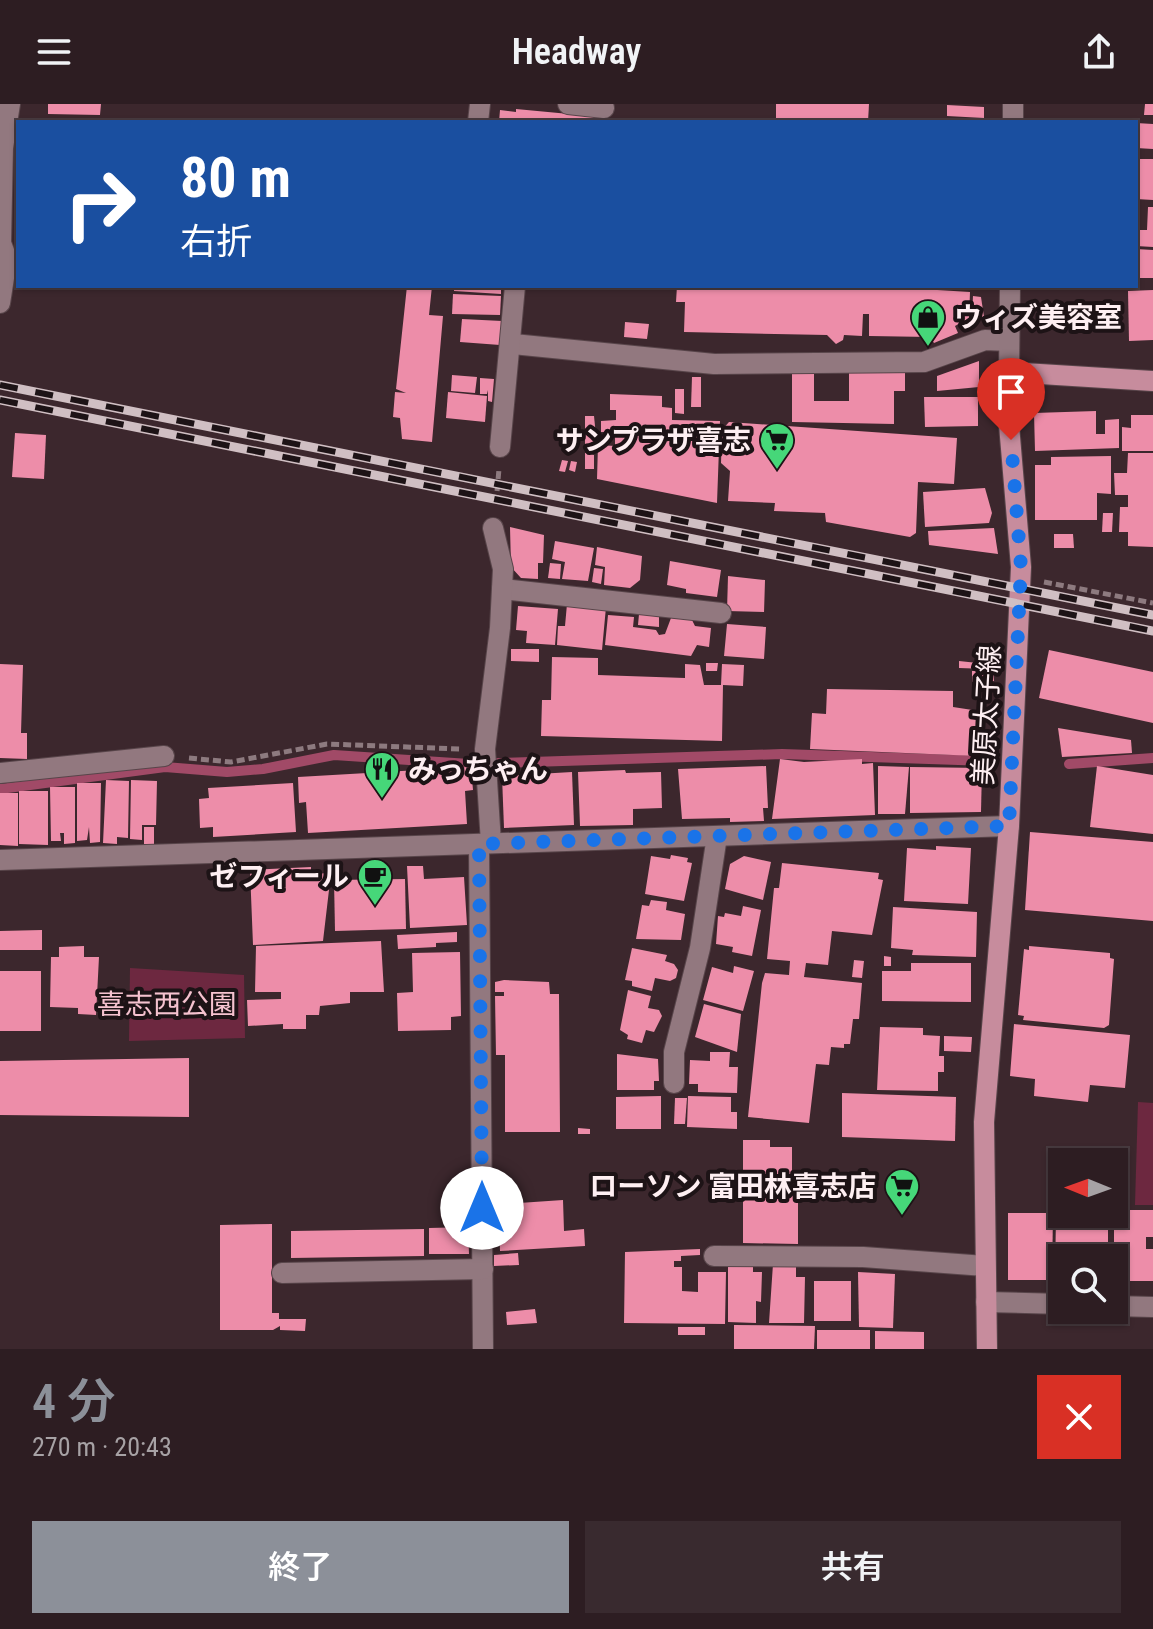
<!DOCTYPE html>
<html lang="ja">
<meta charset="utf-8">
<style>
body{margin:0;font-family:"Roboto Condensed","Noto Sans JP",sans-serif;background:#392a2f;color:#f1f3f6;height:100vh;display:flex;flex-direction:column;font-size:30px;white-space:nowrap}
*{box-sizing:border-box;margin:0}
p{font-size:26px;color:#a7a2a5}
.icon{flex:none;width:44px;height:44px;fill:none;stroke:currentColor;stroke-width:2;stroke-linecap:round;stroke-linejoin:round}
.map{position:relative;height:1245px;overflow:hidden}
.sheet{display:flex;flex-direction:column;background:#2d1d22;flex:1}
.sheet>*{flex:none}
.top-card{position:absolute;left:16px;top:16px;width:1122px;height:168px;border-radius:0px;box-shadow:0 2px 6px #0004,0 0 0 2px #483b40;background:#1a4fa0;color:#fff;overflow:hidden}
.needle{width:52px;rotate:271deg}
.buttons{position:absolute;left:1048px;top:1044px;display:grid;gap:16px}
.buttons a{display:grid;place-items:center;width:80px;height:80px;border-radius:0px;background:#2d1d22;box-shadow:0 2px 6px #0004,0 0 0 2px #483b40;font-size:40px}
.pin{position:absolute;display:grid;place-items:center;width:68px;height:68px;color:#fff;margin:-82px -34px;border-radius:50% 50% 50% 0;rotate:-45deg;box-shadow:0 0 8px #0007}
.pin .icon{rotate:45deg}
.me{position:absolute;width:88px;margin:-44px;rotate:0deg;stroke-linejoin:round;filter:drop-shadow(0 0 6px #0008)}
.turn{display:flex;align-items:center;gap:28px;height:168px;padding:0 32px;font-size:36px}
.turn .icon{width:104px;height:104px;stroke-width:2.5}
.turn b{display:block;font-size:56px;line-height:68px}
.round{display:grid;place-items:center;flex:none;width:84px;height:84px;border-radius:0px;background:#392a2f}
.overview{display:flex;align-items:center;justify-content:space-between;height:136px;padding:0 32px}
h1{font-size:48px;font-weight:600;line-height:60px;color:#8c9099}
.button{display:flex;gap:16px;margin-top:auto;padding:16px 32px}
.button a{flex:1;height:92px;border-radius:0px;background:#8c9099;color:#fff;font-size:32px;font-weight:600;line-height:92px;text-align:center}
.button a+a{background:#392a2f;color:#f1f3f6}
header{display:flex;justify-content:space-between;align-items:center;height:104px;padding:0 32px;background:#2d1d22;font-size:36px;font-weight:600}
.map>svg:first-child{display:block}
</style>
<header><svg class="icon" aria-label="menu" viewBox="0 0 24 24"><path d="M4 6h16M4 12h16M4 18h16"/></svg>Headway<svg class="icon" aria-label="share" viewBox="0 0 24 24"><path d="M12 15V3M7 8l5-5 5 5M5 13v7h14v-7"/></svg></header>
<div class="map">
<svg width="1153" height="1245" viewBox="0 0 1153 1245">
<rect width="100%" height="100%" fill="#3c272d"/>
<g fill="#6d2840">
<path d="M130 864 244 871 245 934 129 937Z"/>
<path d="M1138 998 1153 999V1101H1135Z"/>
</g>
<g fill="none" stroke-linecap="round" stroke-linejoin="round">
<g stroke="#a14a67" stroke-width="10">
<path d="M1069 660 1153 654"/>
<path d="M0 685 165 663 227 668 263 665 334 651 469 660 782 650 988 657"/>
</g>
</g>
<g fill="#ed8da9">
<path d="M48 0H101L100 11 48 10Z"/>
<path d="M776 0H869L868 18H776Z"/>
<path d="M1145 0H1153V11H1144Z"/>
<path d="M947 1 984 3V14L947 12Z"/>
<path d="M516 5 601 13V18H499L500 6 516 8Z"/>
<path d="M1136 19 1153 20V45L1136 44Z"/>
<path d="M1136 55H1153V96L1136 95Z"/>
<path d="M1148 103H1153V143L1136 142V126H1147Z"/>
<path d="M1136 145 1153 146V174H1136Z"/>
<path d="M407 182H432L429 211 443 212 432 338 402 335 400 314 393 313 395 288 406 289 396 285Z"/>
<path d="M454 182H501V190L454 187Z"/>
<path d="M677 182H872L970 188 969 214 955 222 958 229 934 239 930 233 869 232V210H863L862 232 844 231 843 236 836 240 827 231 684 228 685 198H676Z"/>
<path d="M1153 186V236L1129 237 1128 187Z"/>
<path d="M453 190 501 192 500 211 452 210Z"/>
<path d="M973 192 981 193 984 213H972Z"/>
<path d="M462 215 502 217 500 241 460 238Z"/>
<path d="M625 218 649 220 647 235 624 233Z"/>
<path d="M979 257V283L937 287V272Z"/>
<path d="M849 268 905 269V287H894V320L792 318V270H814V297H849Z"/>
<path d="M452 271 477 273 475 289 451 287Z"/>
<path d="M692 273H701V303H691Z"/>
<path d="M480 274 494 275 492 298 488 297V286L487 290H480Z"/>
<path d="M675 285H684V310L675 309Z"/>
<path d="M448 288 487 292 485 318 446 314Z"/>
<path d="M610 290 662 292V303L672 304V316L720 317 717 399 597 375 598 341 615 342V328H601V317L616 316V306H610Z"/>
<path d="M924 293H978V322L925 323Z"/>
<path d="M1096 307V330H1105V316L1119 315V344L1035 347 1034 309Z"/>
<path d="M1131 311H1153V347H1122V323L1131 324Z"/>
<path d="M585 312H594L597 342H585Z"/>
<path d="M729 318 957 334 954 380 918 378 916 429 910 433 826 418 825 409 774 407 775 399 728 397 730 367 721 359 722 326Z"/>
<path d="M15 329 46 331 44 375 12 373Z"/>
<path d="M585 349 594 351V365H585Z"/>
<path d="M1128 349H1153V443L1128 442V428H1119L1120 403H1128V391H1115L1114 369H1127Z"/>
<path d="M1111 352V390L1097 389V416H1035V361H1051V353Z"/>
<path d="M562 356 568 357 565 368 559 367Z"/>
<path d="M571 357 577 358 575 368 569 366Z"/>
<path d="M985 384 992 409 989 419 925 423 923 388Z"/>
<path d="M1103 409H1113L1112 428H1102Z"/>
<path d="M510 423 544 431 543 459H538V475L521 474 511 463Z"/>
<path d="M994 424 998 450 929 441 928 427Z"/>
<path d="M1054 430H1073L1074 444H1054Z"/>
<path d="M555 437 594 444 588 477 562 475 565 458 552 455Z"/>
<path d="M597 443 642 452 640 476 630 484 604 481 605 463 595 461Z"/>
<path d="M670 457 721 466 717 493 686 489V485L667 481Z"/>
<path d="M550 459 561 460 560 475 548 474Z"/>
<path d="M594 464 603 465 601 480 592 478Z"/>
<path d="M728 472 765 476 764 508 727 507Z"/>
<path d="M567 500 606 503 602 546 557 541 558 522H565Z"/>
<path d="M518 502 558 505 555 541 526 539 527 527 516 526Z"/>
<path d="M639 510 659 512V523L638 521Z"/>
<path d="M608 511 634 513 633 523 656 526 659 531 665 530 671 514 692 516 695 522 711 524 709 543 697 541 691 552 605 541Z"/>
<path d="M727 520 766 523 764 555 724 552Z"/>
<path d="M511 545H539V558L511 557Z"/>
<path d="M1049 546 1153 568V619L1039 594Z"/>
<path d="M552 553 598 554V571L685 574V560L700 561 704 581H721L722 560 744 561 743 582 723 581 722 637 541 632 542 596H551Z"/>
<path d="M959 557 987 560V565L959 564Z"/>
<path d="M706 559H718L717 567H706Z"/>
<path d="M0 560 23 561 21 629H27V655L0 654Z"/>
<path d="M972 567H993L994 577 972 578Z"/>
<path d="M827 585 953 587V603L979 607 977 652 810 645 812 609 826 610Z"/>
<path d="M1058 624 1131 636 1132 649 1062 653Z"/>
<path d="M780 655 804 658 862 655V660L873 659 875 711 772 715Z"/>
<path d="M766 662 768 704H763L764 717 730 718V714L682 715 678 665Z"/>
<path d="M878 662 909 663 905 710H878Z"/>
<path d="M1097 662 1153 671V730L1090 723Z"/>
<path d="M471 663 473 686 465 687 467 720 308 729 306 698 299 699 298 673Z"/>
<path d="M910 663 982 664 981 708 910 709Z"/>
<path d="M625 666 626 669 661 668 662 704 633 705V721L580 722 578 668Z"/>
<path d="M572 668 574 721 504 724 502 672Z"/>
<path d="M106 676 129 677 128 734 117 733V740L103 739Z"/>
<path d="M131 676 157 677 156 721H142V736L130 735Z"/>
<path d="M77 679H101L100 738 90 739 89 723 87 736 77 737Z"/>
<path d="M293 679 296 728 213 733V723L200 724 199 695 209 694 208 684Z"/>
<path d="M50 683H75V739L64 740V729H60L61 737H51Z"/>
<path d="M19 687H48V741L19 740Z"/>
<path d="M0 689H18V742L0 741Z"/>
<rect x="144" y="723" width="10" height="17"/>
<path d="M1030 728 1153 738V817L1025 806Z"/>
<path d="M936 742 971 744 968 800 904 797 907 744 936 746Z"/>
<path d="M671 751 688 754 687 758 692 759 684 797 645 790 651 752 670 755Z"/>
<path d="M744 752 771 758 763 796 725 785 730 760Z"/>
<path d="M782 759 879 769 878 775 883 776 872 831 832 827 828 861 806 859 804 873 862 879 859 915H853L850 940H844V944L831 943 829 961 816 960 809 1019 748 1013 762 879 765 869 789 871 790 857 767 855 774 784H779Z"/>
<path d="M407 762H423L424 775 464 773 467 821 410 824Z"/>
<path d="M311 763V770L331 769 323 837 253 841 250 766Z"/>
<path d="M405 775 406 825 335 827 334 776Z"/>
<path d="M651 796 667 798 666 806 685 810 681 836 636 835 642 801 649 802Z"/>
<path d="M743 802 761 806 752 852 732 848 733 843 716 840 718 812 724 813 725 809 741 812Z"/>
<path d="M893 803 977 808 976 853 912 851 913 846 891 844Z"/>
<path d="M42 826V846H0V827Z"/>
<path d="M457 828V838L436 839V843L398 845 397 831Z"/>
<path d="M381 837 384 888H350V899L320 902 319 911H306V925H283V920L248 922 247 896 281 895V888H255L256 842Z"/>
<path d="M84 842V853H99L96 911 78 910V904L50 903 51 853H59V843Z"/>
<path d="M1029 842 1110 849V854L1114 855 1109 921 1104 924 1023 916 1024 912 1018 911 1024 845 1029 846Z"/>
<path d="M632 844 667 851 665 857 674 860 678 866 676 874 670 877 655 874 652 887 632 882V877L625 876Z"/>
<path d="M460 848 461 912 451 913V926L398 927 397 889 413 888 412 849Z"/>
<path d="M884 852 891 853V862H884Z"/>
<path d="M854 856 864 857 862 874 852 873Z"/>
<path d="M911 859H971V898L882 897V867H911Z"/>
<path d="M734 862 754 867 743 907 703 896 712 863 733 869Z"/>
<rect x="0" y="867" width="41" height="60"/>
<path d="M504 876 549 878 550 890H559L560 1028H505V951H496L495 892H504V888H495V878Z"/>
<path d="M628 886 651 892 648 904 659 906 662 912 654 928 646 926 642 939 627 935 628 931 620 926Z"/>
<path d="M704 900 741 910 737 948 695 933Z"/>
<path d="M1014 920 1130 931 1125 984 1090 981 1088 998 1034 992 1035 975 1010 972Z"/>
<path d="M880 923 923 924V931L940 932 939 952H944V968H938V987L877 986Z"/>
<path d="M944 932 972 933 971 948 944 947Z"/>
<path d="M710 948H730L729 963H738L737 989 698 988V980H689L690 956 710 957Z"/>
<path d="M617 950 658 955 659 977H654V986H617Z"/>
<path d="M189 954V1013L0 1011V957Z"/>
<path d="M842 989 956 993 955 1037 842 1033Z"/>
<path d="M661 992V1025H616V993Z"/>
<path d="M688 992 731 993V1008H737V1025L687 1023Z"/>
<path d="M675 994H687L685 1020H674Z"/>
<path d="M578 1024 590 1025V1030H578Z"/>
<path d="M743 1036H770V1043H792V1066H798V1140L743 1139Z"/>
<path d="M563 1096 564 1127 584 1125 585 1142 500 1147 499 1121H506L505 1100Z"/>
<path d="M1114 1106H1153V1133H1146V1145H1153V1177H1114Z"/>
<path d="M1008 1109H1053L1052 1176H1008Z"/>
<path d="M1056 1111 1108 1112V1154H1062V1173H1055Z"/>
<path d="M272 1120V1209H279V1215H306L305 1227 280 1226V1222L273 1226H220V1121Z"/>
<path d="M468 1123 469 1150H429V1124Z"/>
<path d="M424 1125V1152L291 1154V1127Z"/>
<path d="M700 1145V1151L681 1152V1157H674V1163H682V1187L698 1188V1168H726L725 1220 624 1219 625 1148Z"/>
<path d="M518 1149 519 1161 494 1162V1151Z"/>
<path d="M728 1160H753V1168H762L761 1198 756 1197V1219L728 1218Z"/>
<path d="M773 1160H796V1173H805L804 1219H769Z"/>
<path d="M858 1168 895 1170 893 1224 859 1223Z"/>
<rect x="814" y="1177" width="37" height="40"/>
<path d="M535 1205 537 1219 507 1221 506 1208Z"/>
<path d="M734 1221 815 1222 814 1245H734Z"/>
<rect x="678" y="1223" width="27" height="8"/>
<rect x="817" y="1226" width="53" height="19"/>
<path d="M875 1227 924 1228V1245H875Z"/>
</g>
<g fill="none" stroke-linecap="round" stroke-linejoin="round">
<g stroke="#58454a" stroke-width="22">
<g id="minor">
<path d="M568 0 604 4"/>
<path d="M478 18 480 0"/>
<path d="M1013 18V0"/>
<path d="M0 199 7 155 1 139 3 44 10 0"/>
<path d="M513 240 714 260 924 258 985 236 1009 237"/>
<path d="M1009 268 1010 182"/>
<path d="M500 343 515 182"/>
<path d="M502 485 721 509"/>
<path d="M0 669 164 652"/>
<path d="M491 739 485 645 500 524 503 465 493 424"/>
<path d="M479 740 483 1245"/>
<path d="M0 756 1009 722"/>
<path d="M674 979V948L700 844 717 732"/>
<path d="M714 1152 863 1153 985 1162"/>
<path d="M282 1169 483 1165"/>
<path d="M986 1198 1062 1200"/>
<path d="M1114 1202 1153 1203"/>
</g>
</g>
<g stroke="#58454a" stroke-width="22">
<path id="major" d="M987 1245 984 1018 1009 722 1021 463 1008 309 1009 268 1153 277"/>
</g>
<g stroke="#8d7a7f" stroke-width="5" stroke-dasharray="8 4" stroke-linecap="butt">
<path d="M496 399 499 365"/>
<path d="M1044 478 1153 499"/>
<path d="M189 654 231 658 327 640 461 645"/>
</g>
<use href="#minor" stroke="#92787f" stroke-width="20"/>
<use href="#major" stroke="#c78c9d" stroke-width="20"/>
<g stroke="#d0bfc3" stroke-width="9">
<g id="rail">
<path d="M0 281 1153 511"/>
<path d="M0 296 1153 527"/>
</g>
</g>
<use href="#rail" stroke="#1d1316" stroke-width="6" stroke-dasharray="18" stroke-linecap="butt"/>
</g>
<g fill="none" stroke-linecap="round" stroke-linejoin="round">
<path stroke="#1a73e8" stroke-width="14" stroke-dasharray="0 25.2" d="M482 1104 479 740 1009 722 1021 463 1011 336"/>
</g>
<defs>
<g id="shop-pin" transform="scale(1.8)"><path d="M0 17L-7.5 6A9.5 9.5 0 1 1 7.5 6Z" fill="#46d779" stroke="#1d1316"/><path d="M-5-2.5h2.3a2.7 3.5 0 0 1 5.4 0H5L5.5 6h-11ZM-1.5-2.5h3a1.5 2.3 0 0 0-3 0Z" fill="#111"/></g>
<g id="supermarket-pin" transform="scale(1.8)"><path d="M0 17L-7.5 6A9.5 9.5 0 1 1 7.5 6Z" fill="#46d779" stroke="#1d1316"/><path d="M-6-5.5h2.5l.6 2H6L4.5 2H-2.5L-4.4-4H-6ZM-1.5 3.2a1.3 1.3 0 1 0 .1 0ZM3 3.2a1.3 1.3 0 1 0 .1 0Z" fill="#111"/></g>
<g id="restaurant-pin" transform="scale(1.8)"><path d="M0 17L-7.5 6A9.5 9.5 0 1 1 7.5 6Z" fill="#46d779" stroke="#1d1316"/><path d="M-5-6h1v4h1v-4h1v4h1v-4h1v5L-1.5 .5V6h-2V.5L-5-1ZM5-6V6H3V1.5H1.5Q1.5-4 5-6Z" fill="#111"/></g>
<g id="cafe-pin" transform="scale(1.8)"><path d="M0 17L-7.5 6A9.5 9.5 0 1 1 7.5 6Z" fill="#46d779" stroke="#1d1316"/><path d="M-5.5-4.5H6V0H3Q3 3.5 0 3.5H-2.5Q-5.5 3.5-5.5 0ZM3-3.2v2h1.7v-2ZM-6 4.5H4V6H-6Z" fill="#111"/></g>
</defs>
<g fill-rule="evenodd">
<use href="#shop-pin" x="928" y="213"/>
<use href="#supermarket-pin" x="777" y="336"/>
<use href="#restaurant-pin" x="382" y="665"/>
<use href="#cafe-pin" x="375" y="772"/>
<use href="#supermarket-pin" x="902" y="1082"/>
</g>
<g text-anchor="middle" stroke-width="8" stroke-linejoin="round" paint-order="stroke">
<g font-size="28" font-weight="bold" fill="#feeff2" stroke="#1d1316" text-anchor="end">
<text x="954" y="223" text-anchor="start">ウィズ美容室</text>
<text x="751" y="346">サンプラザ喜志</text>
<text x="408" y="675" text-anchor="start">みっちゃん</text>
<text x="349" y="782">ゼフィール</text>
<text x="876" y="1092">ローソン 富田林喜志店</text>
</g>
<g font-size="28" fill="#feeff2" stroke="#1d1316">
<text transform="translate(986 611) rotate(-87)" y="10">美原太子線</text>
</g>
<g font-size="28" fill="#f5c2cf" stroke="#1d1316">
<text x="167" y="910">喜志西公園</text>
</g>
</g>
</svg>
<div class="buttons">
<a><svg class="needle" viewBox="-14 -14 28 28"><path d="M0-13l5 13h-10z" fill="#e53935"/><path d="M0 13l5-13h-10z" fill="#a7a2a5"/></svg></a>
<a><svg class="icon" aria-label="search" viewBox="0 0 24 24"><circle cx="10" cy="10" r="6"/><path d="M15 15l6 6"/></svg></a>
</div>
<div class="pin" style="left:1011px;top:336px;background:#d93025"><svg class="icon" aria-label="arrive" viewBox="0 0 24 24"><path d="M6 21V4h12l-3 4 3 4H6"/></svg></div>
<svg class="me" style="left:482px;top:1104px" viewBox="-20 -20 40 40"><circle r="19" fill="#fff"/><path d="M0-13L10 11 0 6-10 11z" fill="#1a73e8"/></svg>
<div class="top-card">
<div class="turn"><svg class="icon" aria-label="right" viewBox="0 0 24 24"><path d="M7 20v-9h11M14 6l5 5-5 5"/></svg><div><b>80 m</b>右折</div></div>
</div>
</div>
<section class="sheet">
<div class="overview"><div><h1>4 分</h1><p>270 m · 20:43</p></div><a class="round" style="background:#d93025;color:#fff"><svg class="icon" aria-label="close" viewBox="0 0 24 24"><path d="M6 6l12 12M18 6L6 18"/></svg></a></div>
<div class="button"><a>終了</a><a>共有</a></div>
</section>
